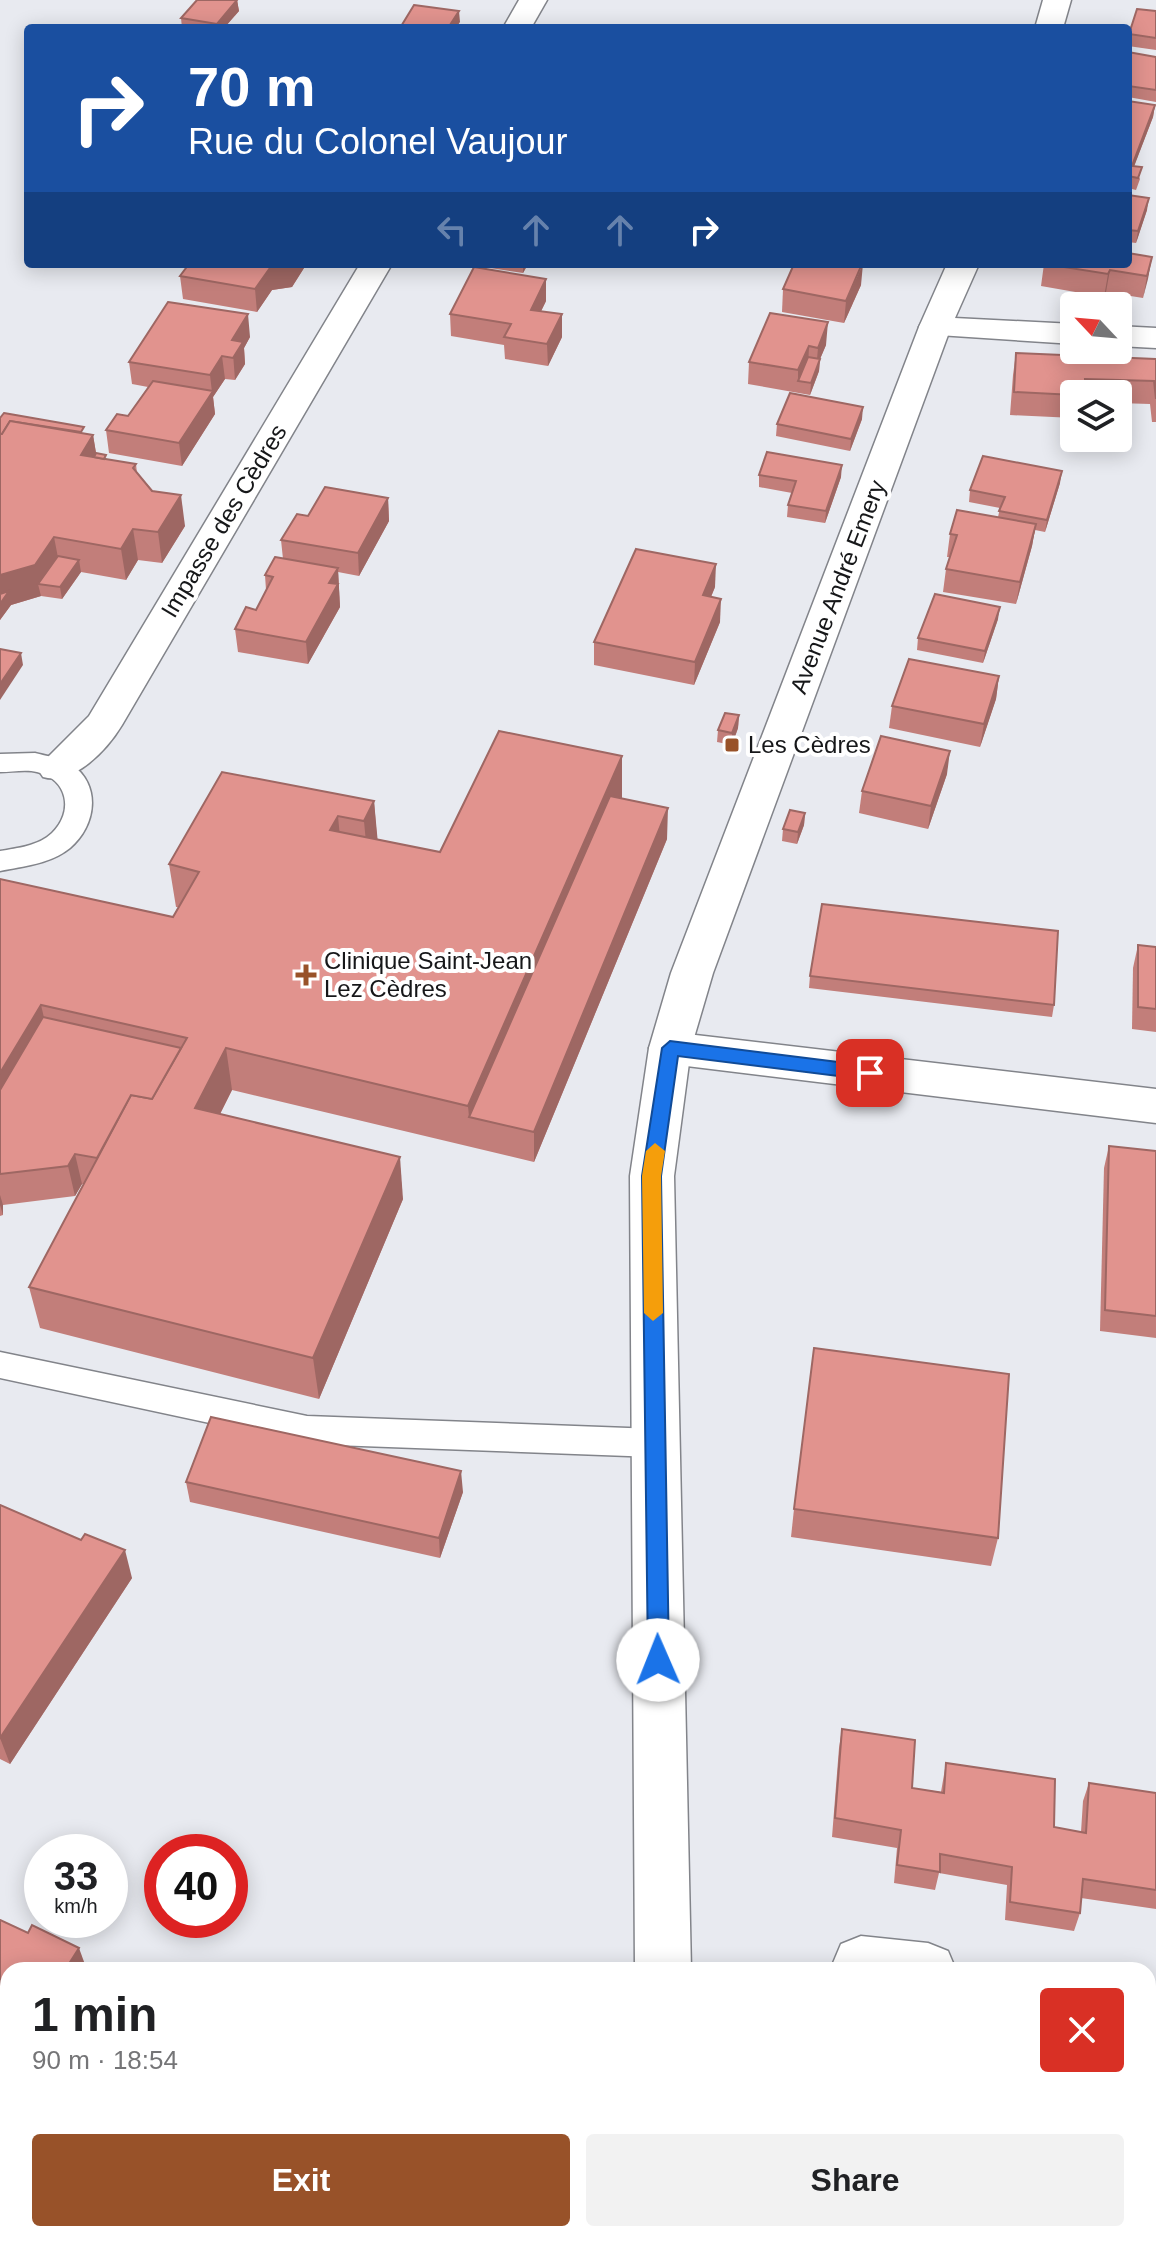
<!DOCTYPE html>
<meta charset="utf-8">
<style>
body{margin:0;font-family:Arial,sans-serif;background:#f2f2f2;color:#202124;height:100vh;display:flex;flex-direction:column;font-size:30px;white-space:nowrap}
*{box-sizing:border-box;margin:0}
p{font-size:26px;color:#757577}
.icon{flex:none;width:44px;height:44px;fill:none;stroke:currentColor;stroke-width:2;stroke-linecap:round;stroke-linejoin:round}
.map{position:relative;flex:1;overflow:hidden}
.details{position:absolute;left:0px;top:1962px;width:1156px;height:280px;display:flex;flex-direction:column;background:#fff;border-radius:24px 24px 0 0;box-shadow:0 4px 20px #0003}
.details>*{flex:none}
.top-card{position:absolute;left:24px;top:24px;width:1108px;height:244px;border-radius:8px;box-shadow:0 4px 20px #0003;background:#1a4fa0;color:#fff;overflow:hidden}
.needle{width:52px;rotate:296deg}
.controls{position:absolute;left:1060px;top:292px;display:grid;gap:16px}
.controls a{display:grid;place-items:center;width:72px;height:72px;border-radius:8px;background:#fff;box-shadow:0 4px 20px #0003;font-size:40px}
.speed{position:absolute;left:24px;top:1834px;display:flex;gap:16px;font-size:40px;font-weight:700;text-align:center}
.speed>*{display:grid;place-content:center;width:104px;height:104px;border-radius:50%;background:#fff;box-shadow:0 4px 20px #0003;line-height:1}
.speed small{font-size:20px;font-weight:400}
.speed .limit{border:12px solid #d22;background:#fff;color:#111}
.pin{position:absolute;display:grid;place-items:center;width:68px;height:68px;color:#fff;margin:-34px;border-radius:16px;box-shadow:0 4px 12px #0006}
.me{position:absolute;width:88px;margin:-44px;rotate:359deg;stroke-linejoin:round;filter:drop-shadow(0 0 6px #0008)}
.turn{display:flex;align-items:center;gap:28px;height:168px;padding:0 32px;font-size:36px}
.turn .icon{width:104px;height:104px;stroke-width:2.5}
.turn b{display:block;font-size:56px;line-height:68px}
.lanes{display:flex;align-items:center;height:76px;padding:0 32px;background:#0003;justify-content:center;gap:40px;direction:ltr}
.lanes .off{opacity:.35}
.round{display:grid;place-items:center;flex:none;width:84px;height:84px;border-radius:8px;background:#f2f2f2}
.summary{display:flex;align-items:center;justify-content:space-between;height:136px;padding:0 32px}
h1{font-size:48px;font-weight:700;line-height:60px}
.primary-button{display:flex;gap:16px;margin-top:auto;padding:16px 32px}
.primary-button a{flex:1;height:92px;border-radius:8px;background:#985229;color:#fff;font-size:32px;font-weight:700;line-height:92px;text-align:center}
.primary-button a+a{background:#f2f2f2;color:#202124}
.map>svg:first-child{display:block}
</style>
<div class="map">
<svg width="1156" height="2242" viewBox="0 0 1156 2242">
<rect width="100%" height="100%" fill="#e8eaf0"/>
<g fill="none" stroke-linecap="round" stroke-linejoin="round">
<g stroke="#82848a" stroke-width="3">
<g id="service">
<path d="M35 753C46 756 61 758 71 764 102 785 96 826 70 848 50 864 24 866 0 871V851C18 848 38 846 52 833 74 812 68 779 37 772 26 769 12 772 0 772V754Z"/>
<path d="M0 1352 307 1416 655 1429 667 1433 672 1443 667 1453 655 1457 307 1444 0 1378Z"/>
</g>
</g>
<g stroke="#82848a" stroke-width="3">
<g id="minor">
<path d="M519 0H547L531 28H503Z"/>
<path d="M360 264H392L122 725C107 750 73 786 43 777L37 768 89 716Z"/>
<path d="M935 317 1074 324V344L923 334 919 327 923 320Z"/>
<path d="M1118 326 1156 328V348L1118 346Z"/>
<path d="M670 1032 1156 1089V1123L670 1064 655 1059 649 1048 655 1037Z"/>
<path d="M861 1936 928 1943 948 1951 956 1970H836L833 1963 841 1944Z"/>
<path d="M1156 2092V2164L1148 2167V2095Z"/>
<path d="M1148 2222 1154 2242H1094L1093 2234H1148Z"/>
</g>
</g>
<g stroke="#82848a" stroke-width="3">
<g id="tertiary">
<path d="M1043 0H1071L1063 28H1035Z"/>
<path d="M947 264H979L951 327 713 973 691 1048 674 1176 691 1970H635L630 1176 649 1048 671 973 919 327Z"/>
<rect x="629" y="2234" width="60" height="8"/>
</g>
</g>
<use href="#service" fill="#fff" fill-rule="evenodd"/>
<use href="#minor" fill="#fff" fill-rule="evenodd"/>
<use href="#tertiary" fill="#fff" fill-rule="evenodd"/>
</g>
<g fill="#c27e7a">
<path d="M237 0 239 11 224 28H182L181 18Z"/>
<path d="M1156 11V50L1128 46 1129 34Z"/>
<path d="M1128 52 1156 57V102L1128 97Z"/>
<path d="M1128 101 1155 105 1153 117 1134 166 1140 179 1136 190 1128 188Z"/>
<path d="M1128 195 1147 210 1136 243 1128 242Z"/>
<path d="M1152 257 1143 298 1106 292 1104 297 1041 286 1044 264Z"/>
<path d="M189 264H304V268L292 287 272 290 257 312 183 299 180 276Z"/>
<path d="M464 264H528L523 273Z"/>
<path d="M861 285 844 323 782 312 783 289Z"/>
<path d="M546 301 541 311 562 337 548 366 505 359 504 345 451 336 450 314Z"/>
<path d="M770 313 826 345 820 359 819 371 810 395 748 384 749 362Z"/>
<path d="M250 337 244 348 245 364 235 380 225 379 213 397 215 414 182 466 109 453 106 430 128 416 148 387 132 384 129 362Z"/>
<path d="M1016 353 1156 359V422H1152L1150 404 1118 403V394H1074V418L1010 415 1013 375Z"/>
<path d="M0 418 93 435 96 453 107 459 136 464 137 473 185 526 162 563 138 560 126 580 81 572 62 599 41 596 11 605 0 620Z"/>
<path d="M862 419 850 451 776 436 777 424Z"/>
<path d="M759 475 841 477 825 523 787 517 788 505 792 493 759 487Z"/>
<path d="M1060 483 1045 532 1035 530 1032 546 1016 604 943 592 946 569 950 557H947L950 534 998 517 1000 508 969 502 970 490Z"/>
<path d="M388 498 389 521 359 576 338 572 340 607 308 664 238 652 235 629 256 610 266 590 265 575 283 559 281 540 308 516Z"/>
<path d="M715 587 711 597 720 622 694 685 594 665V642Z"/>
<path d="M998 619 983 663 917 650 918 638Z"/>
<path d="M999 676 996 699 980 747 889 728 892 706Z"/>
<path d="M739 715 738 728 732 745 717 742 718 730Z"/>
<path d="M947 774 928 829 859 813 862 791Z"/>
<path d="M622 798 667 839 534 1162 232 1090 220 1114 403 1199 319 1399 40 1328 29 1287 84 1184H82L75 1196 3 1205V1215L0 1216V879L173 917 178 907H176L169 864 374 801 377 839 440 852Z"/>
<path d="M805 813 804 825 797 844 782 841 783 829Z"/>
<path d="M1138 945 1156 947V1032L1132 1029 1133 968Z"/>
<path d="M810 976 1054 1005 1052 1017 809 988Z"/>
<path d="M1109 1146 1156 1151V1338L1100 1331 1104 1168Z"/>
<path d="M186 1482 463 1492 440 1558 190 1502Z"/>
<path d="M0 1505 132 1578 10 1764 0 1759Z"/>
<path d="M794 1509 998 1538 991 1566 791 1537Z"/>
<path d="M842 1729 912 1788 941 1792 946 1763 1054 1827 1081 1832 1083 1801 1089 1783 1156 1793V1909L1081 1898 1080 1913 1074 1931 1005 1920 1007 1885 939 1873 935 1890 894 1883 897 1848 832 1837 839 1748Z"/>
<path d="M879 2234H1002L1003 2242H879Z"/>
</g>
<g fill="#9e6763">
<path d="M237 0 239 11 224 28H217V24Z"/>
<path d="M459 11 460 22 456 28H448Z"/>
<path d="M1155 105 1153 117 1130 177 1132 166Z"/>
<path d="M1149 198 1147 210 1136 243 1138 231Z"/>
<path d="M1152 257 1148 279 1143 298 1147 276Z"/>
<path d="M291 264H304V268L292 287 272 290 257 312 255 289 270 268Z"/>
<path d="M523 264H528L523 273Z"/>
<path d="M863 264 861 285 844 323 846 301Z"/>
<path d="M1110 270 1106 292 1104 297 1108 274Z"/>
<path d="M546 279V301L531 332V310Z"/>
<path d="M248 314 250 337 244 348 245 364 235 380 232 340Z"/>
<path d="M562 314V337L548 366 547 344Z"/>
<path d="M828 322 826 345 820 359 819 371 810 395 811 383 816 370 818 348Z"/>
<path d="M809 346 808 369 798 381V370Z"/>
<path d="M222 356 225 379 213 397 215 414 182 466 179 443 212 392 210 375Z"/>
<path d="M863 407 862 419 850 451 851 439Z"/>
<path d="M93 435 98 465 81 455Z"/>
<path d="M842 465 841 477 825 523 826 511Z"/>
<path d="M1062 471 1060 483 1045 532 1047 520Z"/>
<path d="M181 495 185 526 162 563 158 532Z"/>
<path d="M388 498 389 521 359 576 358 553Z"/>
<path d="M1036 524 1032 546 1016 604 1020 582Z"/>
<path d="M133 529 138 560 126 580 121 549Z"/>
<path d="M54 537 60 568 38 584 41 596 11 605 0 620V575Z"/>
<path d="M79 560 81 572 62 599 60 587Z"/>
<path d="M716 564 715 587 702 618 703 595Z"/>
<path d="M338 568 340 607 308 664 306 642 329 583Z"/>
<path d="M721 599 720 622 694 685 695 662Z"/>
<path d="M1000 607 998 619 983 663 985 651Z"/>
<path d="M21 653 23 665 0 700V684Z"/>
<path d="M999 676 996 699 980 747 984 724Z"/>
<path d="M739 715 738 728 732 745V733Z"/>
<path d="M950 751 947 774 928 829 931 806Z"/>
<path d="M622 756V800L469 1117 468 1106Z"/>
<path d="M374 801 378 844 368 864 364 821Z"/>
<path d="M668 808 667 839 534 1162V1132Z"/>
<path d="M805 813 804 825 797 844 798 832Z"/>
<path d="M338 816 342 859 330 830Z"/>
<path d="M41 1005 51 1047 0 1093V1073Z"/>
<path d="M226 1048 232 1090 202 1150 195 1108Z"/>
<path d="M75 1154 82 1184 75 1196 68 1166Z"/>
<path d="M400 1157 403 1199 319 1399 313 1358Z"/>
<path d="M0 1195 3 1205V1215L0 1205Z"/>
<path d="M461 1471 463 1492 440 1558 439 1538Z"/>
<path d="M125 1550 132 1578 10 1764 0 1738Z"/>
<path d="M79 1948 87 1970H65Z"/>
<path d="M8 2062V2101L0 2114V2075Z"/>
</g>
<g fill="#e1938e" stroke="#9e6763" stroke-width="2">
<path d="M197 0H237L217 24 181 18Z"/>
<path d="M414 5 459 11 448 28H400Z"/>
<path d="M1137 9 1156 11V38L1129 34Z"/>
<path d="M1128 52 1156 57V90L1128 86Z"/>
<path d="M1128 101 1155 105 1132 166 1142 167 1138 178 1128 176Z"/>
<path d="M1128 195 1149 198 1138 231 1128 230Z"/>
<path d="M1128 253 1152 257 1147 276 1110 270 1108 274 1045 264H1128Z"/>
<path d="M189 264H291L270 268 255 289 180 276Z"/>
<path d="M794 264H862L846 301 783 289Z"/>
<path d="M474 267 546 279 531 310 562 314 547 344 504 337 511 324 450 314Z"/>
<path d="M168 302 248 314 232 340 243 342 233 358 222 356 210 375 129 362Z"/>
<path d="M770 313 828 322 818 348 809 346 798 370 749 362Z"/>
<path d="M1016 353 1156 359V399L1154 381 1085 379 1086 394H1074V395L1014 392Z"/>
<path d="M808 357 820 359 811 383 798 381Z"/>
<path d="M153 381 213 391 179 443 106 430 117 414 128 416Z"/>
<path d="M790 393 863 407 851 439 777 424Z"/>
<path d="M4 413 84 427 81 432 10 421 2 434H0V418Z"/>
<path d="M10 421 93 435 81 455 136 464 133 468 152 491 181 495 158 532 133 529 121 549 54 537 35 565 0 575V434H2Z"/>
<path d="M767 452 842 465 826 511 788 505 796 481 759 475Z"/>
<path d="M96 453 106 455 104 459 94 457Z"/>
<path d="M983 456 1062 471 1047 520 999 511 1005 497 970 490Z"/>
<path d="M325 487 388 498 358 553 281 540 297 514 308 516Z"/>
<path d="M957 510 1036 524 1020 582 946 569 957 535 950 534Z"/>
<path d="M636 549 716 564 703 595 721 599 695 662 594 642Z"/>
<path d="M58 556 79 560 60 587 38 584Z"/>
<path d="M275 557 338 568 329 583 338 584 306 642 235 629 246 607 256 610 273 577 265 575Z"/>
<path d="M9 591 0 604V594Z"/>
<path d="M935 594 1000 607 985 651 918 638Z"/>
<path d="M0 649 21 653 0 684Z"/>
<path d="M909 659 999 676 984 724 892 706Z"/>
<path d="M725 713 739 715 732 733 718 730Z"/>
<path d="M499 731 622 756 468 1106 226 1048 195 1108 400 1157 313 1358 29 1287 131 1095 152 1099 187 1038 41 1005 0 1073V879L173 917 199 872 169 864 222 772 374 801 364 821 338 816 330 830 440 852Z"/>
<path d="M881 736 950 751 931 806 862 791Z"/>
<path d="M610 796 668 808 534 1132 469 1117Z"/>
<path d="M790 810 805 813 798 832 783 829Z"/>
<path d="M822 904 1058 931 1054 1005 810 976Z"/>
<path d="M1138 945 1156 947V1009L1138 1007Z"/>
<path d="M43 1017 181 1048 152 1099 131 1095 97 1158 75 1154 68 1166 0 1174V1090Z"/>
<path d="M1109 1146 1156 1151V1316L1105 1310Z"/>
<path d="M814 1348 1009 1374 998 1538 794 1509Z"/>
<path d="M211 1417 461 1471 439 1538 186 1482Z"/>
<path d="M0 1505 81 1540 85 1534 125 1550 0 1738Z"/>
<path d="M842 1729 915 1740 912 1788 944 1793 946 1763 1055 1779 1054 1827 1086 1833 1089 1783 1156 1793V1890L1083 1879 1080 1913 1010 1902 1012 1867 940 1854V1872L897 1865 901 1830 835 1818Z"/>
<path d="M0 1920 28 1933 32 1925 79 1948 65 1970H8V2062L0 2075Z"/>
<path d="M884 2234H1002L1003 2242H884Z"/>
</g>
<path fill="#1a73e8" stroke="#114b97" stroke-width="2" d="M670 1041 870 1066 879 1073 870 1080 678 1056 661 1176 669 1660 666 1667 658 1670 651 1667 648 1660 642 1176 662 1048Z"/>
<path fill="#f59e0b" d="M655 1143 665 1151 661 1176 663 1313 653 1321 644 1313 642 1176 646 1151Z"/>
<g fill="#985229" stroke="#fff" stroke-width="3">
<rect x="724" y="737" width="16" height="16" rx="4"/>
<path d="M302 963h8v8h8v8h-8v8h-8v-8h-8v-8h8z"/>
</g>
<g text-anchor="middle" stroke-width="8" stroke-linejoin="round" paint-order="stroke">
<g font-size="24" fill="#161719" stroke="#fff">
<text transform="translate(224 521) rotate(-59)" y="8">Impasse des Cèdres</text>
<text transform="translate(838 587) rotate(-69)" y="8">Avenue André Emery</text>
</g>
<g font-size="24" fill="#161719" stroke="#fff" text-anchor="start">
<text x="748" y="753">Les Cèdres</text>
<text x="324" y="969">Clinique Saint-Jean<tspan x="324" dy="28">Lez Cèdres</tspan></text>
</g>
</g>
</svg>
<div class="controls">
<a><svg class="needle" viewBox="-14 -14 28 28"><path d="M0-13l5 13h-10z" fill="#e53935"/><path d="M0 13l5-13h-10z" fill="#757577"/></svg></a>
<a><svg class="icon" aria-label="layers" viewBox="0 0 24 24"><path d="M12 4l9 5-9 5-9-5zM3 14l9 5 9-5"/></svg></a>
</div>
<div class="speed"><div>33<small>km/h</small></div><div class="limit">40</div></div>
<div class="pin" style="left:870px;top:1073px;background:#d93025"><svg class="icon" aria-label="arrive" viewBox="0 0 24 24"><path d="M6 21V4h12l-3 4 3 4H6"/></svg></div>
<svg class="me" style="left:658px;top:1660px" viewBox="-20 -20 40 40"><circle r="19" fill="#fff"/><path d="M0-13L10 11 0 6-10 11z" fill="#1a73e8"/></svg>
<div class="top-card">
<div class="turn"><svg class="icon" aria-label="right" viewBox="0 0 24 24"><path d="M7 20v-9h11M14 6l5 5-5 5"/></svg><div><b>70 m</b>Rue du Colonel Vaujour</div></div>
<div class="lanes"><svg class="icon off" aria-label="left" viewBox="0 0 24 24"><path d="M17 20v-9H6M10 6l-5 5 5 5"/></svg><svg class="icon off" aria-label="ahead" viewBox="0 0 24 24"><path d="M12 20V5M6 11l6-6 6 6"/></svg><svg class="icon off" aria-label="ahead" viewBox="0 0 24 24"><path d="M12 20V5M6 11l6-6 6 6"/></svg><svg class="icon" aria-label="right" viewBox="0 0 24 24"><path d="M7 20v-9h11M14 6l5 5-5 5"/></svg></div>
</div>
<section class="details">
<div class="summary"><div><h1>1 min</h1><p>90 m · 18:54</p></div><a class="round" style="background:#d93025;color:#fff"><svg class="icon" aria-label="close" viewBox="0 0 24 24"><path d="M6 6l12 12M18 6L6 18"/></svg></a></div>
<div class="primary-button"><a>Exit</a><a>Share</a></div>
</section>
</div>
